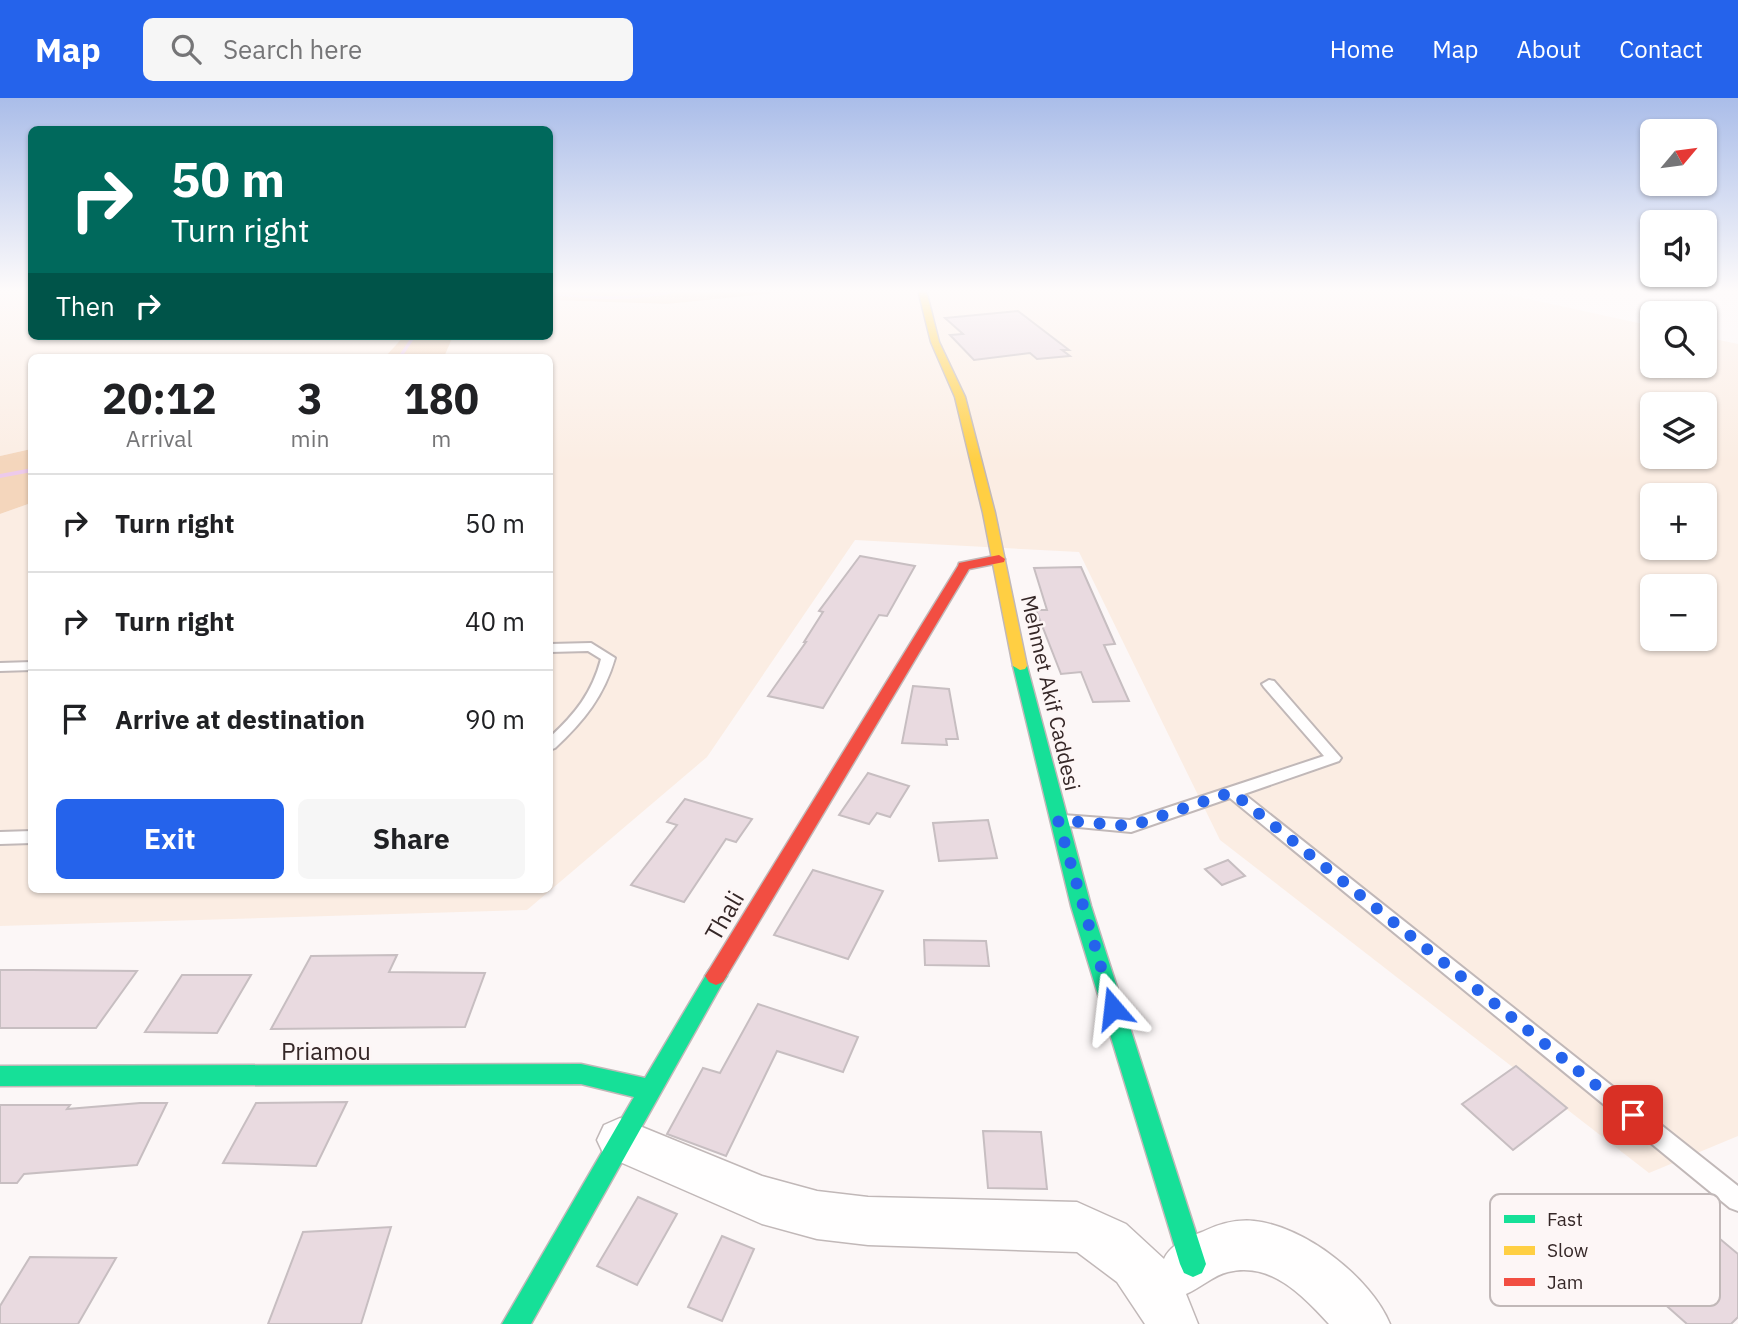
<!DOCTYPE html>
<meta charset="utf-8">
<style>
body{margin:0;font-family:"IBM Plex Sans",sans-serif;background:#f6f6f6;color:#202124;height:100vh;display:flex;flex-direction:column;font-size:26px;white-space:nowrap}
*{box-sizing:border-box;margin:0}
p{font-size:23px;color:#757577}
.icon{flex:none;width:38px;height:38px;fill:none;stroke:currentColor;stroke-width:2;stroke-linecap:round;stroke-linejoin:round}
.map{position:relative;flex:1;overflow:hidden}
.drawer{position:absolute;left:28px;top:256px;width:525px;height:539px;display:flex;flex-direction:column;background:#fff;border-radius:10px;box-shadow:0 2px 5px #0004}
.drawer>*{flex:none}
.top-card{position:absolute;left:28px;top:28px;width:525px;height:214px;border-radius:10px;box-shadow:0 2px 5px #0004;background:#00695c;color:#fff;overflow:hidden}
.needle{width:46px;rotate:61deg}
.tools{position:absolute;left:1640px;top:21px;display:grid;gap:14px}
.tools a{display:grid;place-items:center;width:77px;height:77px;border-radius:10px;background:#fff;box-shadow:0 2px 5px #0004;font-size:35px}
.pin{position:absolute;display:grid;place-items:center;width:60px;height:60px;color:#fff;margin:-30px;border-radius:14px;box-shadow:0 4px 10px #0006}
.me{position:absolute;width:77px;margin:-38px;rotate:343deg;stroke-linejoin:round;filter:drop-shadow(0 0 5px #0008)}
.turn{display:flex;align-items:center;gap:24px;height:147px;padding:0 28px;font-size:32px}
.turn .icon{width:91px;height:91px;stroke-width:2.5}
.turn b{display:block;font-size:49px;line-height:60px}
.then{display:flex;align-items:center;height:66px;padding:0 28px;background:#0003;gap:14px;font-size:26px}
.eta{display:flex;justify-content:space-evenly;align-items:center;height:119px;text-align:center}
.eta b{font-size:42px;font-weight:800;line-height:49px}
.action{display:flex;gap:14px;margin-top:auto;padding:14px 28px}
.action a{flex:1;height:80px;border-radius:10px;background:#2563eb;color:#fff;font-size:28px;font-weight:800;line-height:80px;text-align:center}
.action a+a{background:#f6f6f6;color:#202124}
ul{padding:0;list-style:none}
li{display:flex;align-items:center;gap:21px;height:98px;padding:0 28px;border-top:2px solid #e0e0e0}
li div{flex:1}
li b{display:block;font-size:26px}
li em{font-style:normal}
header{display:flex;align-items:center;gap:42px;box-sizing:border-box;height:98px;padding:0 35px;background:#2563eb;color:#fff}
header strong{font-size:33px}
nav{display:flex;gap:38px;margin-inline-start:auto;font-size:24px}
.search{width:490px;height:63px;background:#f6f6f6;display:flex;align-items:center;gap:18px;box-sizing:border-box;padding:0 24px;border-radius:10px;color:#757577;font-size:26px}
.map>svg:first-child{display:block}
</style>
<header>
<strong>Map</strong>
<div class="search"><svg class="icon" aria-label="search" viewBox="0 0 24 24"><circle cx="10" cy="10" r="6"/><path d="M15 15l6 6"/></svg>Search here</div>
<nav><a>Home</a><a>Map</a><a>About</a><a>Contact</a></nav>
</header>
<div class="map">
<svg width="1738" height="1226" viewBox="0 0 1738 1226">
<rect width="100%" height="100%" fill="#fcf7f7"/>
<g fill="#fbede3" fill-rule="evenodd">
<path d="M0 192H31L32 238H404L385 259H32L31 351 0 358Z"/>
<path d="M805 192H1487L1652 228V268H1704L1705 239 1738 246V1038L1649 1075 1220 742 1079 454 855 442 707 659 527 812 0 828V416L31 405 32 791H550V259H444L450 240 550 238V202L667 206ZM1652 306H1704V359H1652ZM1652 397H1704V450H1652ZM1652 488H1704V541H1652Z"/>
</g>
<g fill="#f4d6bc">
<path d="M550 192H805L667 206 550 202Z"/>
<path d="M404 238H453L444 259H385Z"/>
<path d="M31 351V405L0 416V358Z"/>
</g>
<g fill="none" stroke-linecap="round" stroke-linejoin="round">
<g fill="#edcaeb" fill-rule="evenodd">
<path d="M675 192H686C642 204 594 202 550 197V195C592 199 633 200 675 192Z"/>
<path d="M412 238H416L402 259H398Z"/>
<path d="M32 370V374L0 380V376Z"/>
</g>
</g>
<g fill="#e9dae0" stroke="#c7bec1" stroke-width="2">
<path d="M1018 213 1069 252H1062L1070 258 1037 261 1030 255 974 262 950 237 963 236 945 220Z"/>
<path d="M860 458 915 468 887 518 879 517 823 610 768 598 806 544H804L823 514 819 513Z"/>
<path d="M1081 469 1115 546 1104 547 1129 603 1093 604 1081 574 1061 576 1036 512H1047L1034 470Z"/>
<path d="M913 588 949 591 958 641H946L947 647 902 645Z"/>
<path d="M868 675 909 688 890 719 877 715 869 726 839 717Z"/>
<path d="M685 701 752 721 736 744 726 741 684 804 631 787 677 727 667 724Z"/>
<path d="M988 722 997 760 939 763 933 725Z"/>
<path d="M1228 762 1245 778 1222 787 1205 771Z"/>
<path d="M813 772 883 793 848 861 774 837Z"/>
<path d="M924 842 986 843 989 868 925 867Z"/>
<path d="M397 857 389 874 485 875 465 929 271 931 311 858Z"/>
<path d="M0 872H32L137 873 96 930H0Z"/>
<path d="M182 877H251L217 935 145 934Z"/>
<path d="M758 906 858 939 843 974 777 953 726 1058 667 1036 703 970 720 975Z"/>
<path d="M1516 968 1567 1010 1513 1052 1462 1006Z"/>
<path d="M347 1004 316 1068 223 1065 256 1005Z"/>
<path d="M140 1005H167L137 1067 24 1076 17 1085H0V1007H70L67 1011Z"/>
<path d="M983 1033 1041 1034 1047 1091 988 1090Z"/>
<path d="M638 1099 677 1116 637 1187 597 1168Z"/>
<path d="M1695 1120 1738 1156V1219L1731 1226H1687L1633 1178Z"/>
<path d="M391 1129 361 1226H268L303 1134Z"/>
<path d="M722 1138 754 1151 722 1223 688 1209Z"/>
<path d="M30 1159 116 1160 78 1226H0V1208Z"/>
</g>
<g fill="none" stroke-linecap="round" stroke-linejoin="round">
<g stroke="#c1b8b8" stroke-width="4">
<g id="lane">
<path d="M591 545 615 560C604 598 584 623 555 650L550 652V639C575 616 592 595 601 561L588 553 550 554V546Z"/>
<path d="M32 564V572L0 573V565Z"/>
<path d="M1269 582 1274 583 1341 660 1339 663 1244 696 1738 1088V1113L1730 1110 1230 700 1131 734 1057 727 1055 723 1057 719 1063 717 1130 722 1324 658 1264 589 1262 586Z"/>
<path d="M32 733V745L0 746V734Z"/>
</g>
</g>
<g stroke="#c1b8b8" stroke-width="3">
<path id="street" d="M620 1020 762 1078 817 1093 868 1099 1077 1104 1126 1126 1164 1161C1170 1147 1188 1139 1202 1134 1219 1126 1235 1121 1254 1123 1305 1128 1371 1180 1390 1226H1329C1303 1198 1271 1163 1228 1174 1214 1177 1200 1190 1186 1196L1198 1226H1145L1117 1184 1077 1154 868 1147 817 1141 762 1126 604 1057 597 1042 604 1027Z"/>
</g>
<g stroke="#c1b8b8" stroke-width="3">
<g id="fast">
<path d="M1020 564 1027 568 1091 808 1206 1166 1202 1175 1193 1179 1184 1175 1180 1166 1071 808 1013 568Z"/>
<path d="M716 869 723 872 727 878 723 884 531 1226H502L634 999 581 986 0 988V968L581 966 645 980 709 872Z"/>
</g>
</g>
<g stroke="#c1b8b8" stroke-width="3">
<path id="slow" d="M918 192H926L939 244 965 299 995 415 1027 568 1025 571 1020 572 1013 568 983 415 955 299 931 244Z"/>
</g>
<g stroke="#c1b8b8" stroke-width="3">
<path id="jam" d="M999 457 1005 461 1004 464 969 471 723 884 716 887 709 884 705 878 709 872 958 468 959 465Z"/>
</g>
<use href="#lane" fill="#fffefe" fill-rule="evenodd"/>
<use href="#street" fill="#fffefe" fill-rule="evenodd"/>
<use href="#fast" fill="#16e098" fill-rule="evenodd"/>
<use href="#slow" fill="#ffcf43" fill-rule="evenodd"/>
<use href="#jam" fill="#f24e42" fill-rule="evenodd"/>
</g>
<linearGradient id="sky" x2="0" y2="1"><stop stop-color="#aabde9"/><stop offset="0.53" stop-color="#fefbfb"/><stop offset="1" stop-color="#fefbfb" stop-opacity="0"/></linearGradient>
<rect width="1738" height="364" fill="url(#sky)"/>
<g fill="none" stroke-linecap="round" stroke-linejoin="round">
<path stroke="#2563eb" stroke-width="12" stroke-dasharray="0 21.6" d="M1113 910 1058 722 1131 728 1232 694 1633 1017"/>
</g>
<g text-anchor="middle" stroke-width="5" stroke-linejoin="round" paint-order="stroke">
<g font-size="21" fill="#352727" stroke="#fdf6f6">
<text transform="translate(1050 595) rotate(77)" y="7">Mehmet Akif Caddesi</text>
</g>
<g font-size="24" fill="#352727" stroke="#fdf6f6">
<text transform="translate(725 818) rotate(-60)" y="8">Thali</text>
<text x="326" y="962">Priamou</text>
</g>
</g>
<rect x="1490" y="1096" width="230" height="112" rx="10" fill="#fdf6f6" stroke="#c1b8b8" stroke-width="2"/>
<rect x="1504" y="1117" width="31" height="8" fill="#16e098"/>
<rect x="1504" y="1148" width="31" height="9" fill="#ffcf43"/>
<rect x="1504" y="1180" width="31" height="8" fill="#f24e42"/>
<g font-size="19" fill="#352727">
<text x="1547" y="1128">Fast</text>
<text x="1547" y="1159">Slow</text>
<text x="1547" y="1191">Jam</text>
</g>
</svg>
<div class="tools">
<a><svg class="needle" viewBox="-14 -14 28 28"><path d="M0-13l5 13h-10z" fill="#e53935"/><path d="M0 13l5-13h-10z" fill="#757577"/></svg></a>
<a><svg class="icon" aria-label="sound" viewBox="0 0 24 24"><path d="M4 9h4l5-4v14l-5-4H4zM17 9q2 3 0 6"/></svg></a>
<a><svg class="icon" aria-label="search" viewBox="0 0 24 24"><circle cx="10" cy="10" r="6"/><path d="M15 15l6 6"/></svg></a>
<a><svg class="icon" aria-label="layers" viewBox="0 0 24 24"><path d="M12 4l9 5-9 5-9-5zM3 14l9 5 9-5"/></svg></a>
<a>+</a>
<a>−</a>
</div>
<div class="pin" style="left:1633px;top:1017px;background:#d93025"><svg class="icon" aria-label="arrive" viewBox="0 0 24 24"><path d="M6 21V4h12l-3 4 3 4H6"/></svg></div>
<svg class="me" style="left:1113px;top:910px" viewBox="-20 -20 40 40"><path d="M0-17L14 15 0 8-14 15z" fill="#2563eb" stroke="#fff" stroke-width="4"/></svg>
<div class="top-card">
<div class="turn"><svg class="icon" aria-label="right" viewBox="0 0 24 24"><path d="M7 20v-9h11M14 6l5 5-5 5"/></svg><div><b>50 m</b>Turn right</div></div>
<div class="then">Then<svg class="icon" aria-label="right" viewBox="0 0 24 24"><path d="M7 20v-9h11M14 6l5 5-5 5"/></svg></div>
</div>
<section class="drawer">
<div class="eta">
<div><b>20:12</b><p>Arrival</p></div>
<div><b>3</b><p>min</p></div>
<div><b>180</b><p>m</p></div>
</div>
<ul>
<li><svg class="icon" aria-label="right" viewBox="0 0 24 24"><path d="M7 20v-9h11M14 6l5 5-5 5"/></svg><div><b>Turn right</b></div><em>50 m</em></li>
<li><svg class="icon" aria-label="right" viewBox="0 0 24 24"><path d="M7 20v-9h11M14 6l5 5-5 5"/></svg><div><b>Turn right</b></div><em>40 m</em></li>
<li><svg class="icon" aria-label="arrive" viewBox="0 0 24 24"><path d="M6 21V4h12l-3 4 3 4H6"/></svg><div><b>Arrive at destination</b></div><em>90 m</em></li>
</ul>
<div class="action"><a>Exit</a><a>Share</a></div>
</section>
</div>
